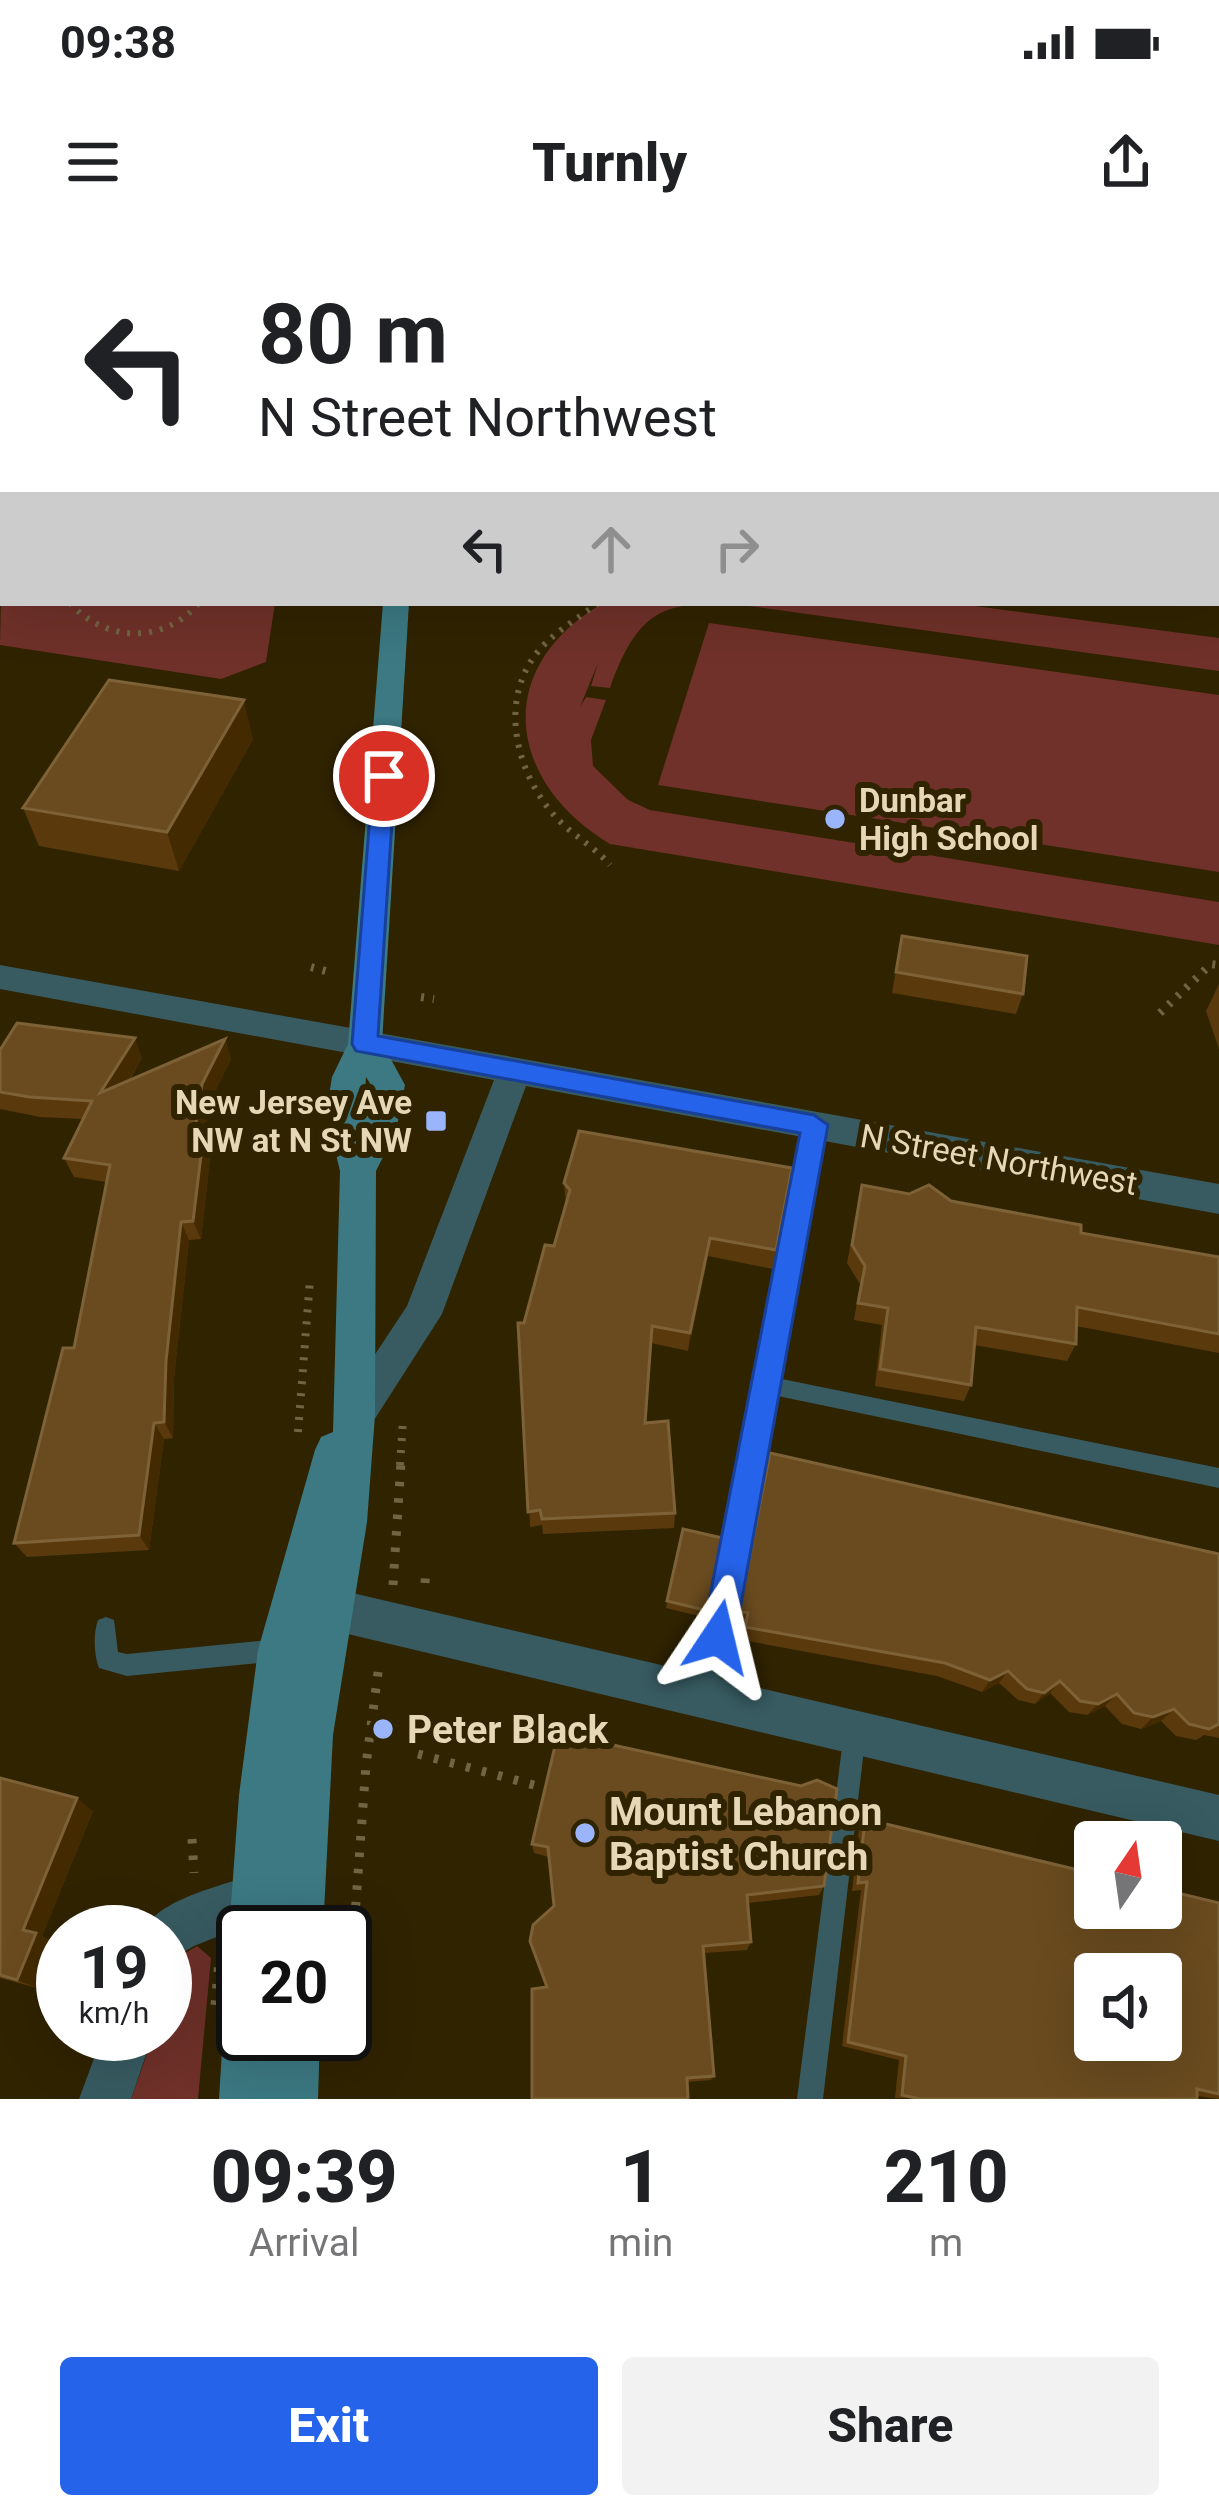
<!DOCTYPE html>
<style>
body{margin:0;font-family:Roboto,sans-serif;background:#f2f2f2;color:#202124;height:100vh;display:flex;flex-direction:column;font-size:45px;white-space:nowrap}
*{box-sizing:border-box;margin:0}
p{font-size:39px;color:#757577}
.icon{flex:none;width:66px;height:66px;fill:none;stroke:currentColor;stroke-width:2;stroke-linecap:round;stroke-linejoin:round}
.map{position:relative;height:1859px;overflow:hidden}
.panel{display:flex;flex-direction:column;background:#fff;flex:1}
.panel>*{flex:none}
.banner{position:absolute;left:0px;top:0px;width:1221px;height:366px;box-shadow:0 12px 48px #0002;background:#fff;color:#202124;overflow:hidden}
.needle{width:78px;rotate:13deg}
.tools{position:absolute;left:1074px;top:1581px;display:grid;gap:24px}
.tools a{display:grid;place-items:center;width:108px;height:108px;border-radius:12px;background:#fff;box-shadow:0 12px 48px #0002;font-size:60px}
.speed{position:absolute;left:36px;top:1665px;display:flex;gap:24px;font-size:60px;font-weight:700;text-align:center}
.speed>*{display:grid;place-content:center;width:156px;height:156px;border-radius:50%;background:#fff;box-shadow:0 12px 48px #0002;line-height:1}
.speed small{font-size:30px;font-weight:400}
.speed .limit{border:6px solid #111;border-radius:18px;background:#fff;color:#111}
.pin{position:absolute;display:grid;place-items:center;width:102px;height:102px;color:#fff;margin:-51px;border:6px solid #fff;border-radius:50%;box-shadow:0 3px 12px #0007}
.me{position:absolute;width:132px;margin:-66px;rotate:10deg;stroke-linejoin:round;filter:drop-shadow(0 0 9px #0008)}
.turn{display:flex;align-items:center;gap:42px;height:252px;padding:0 60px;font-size:54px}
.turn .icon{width:156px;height:156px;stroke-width:2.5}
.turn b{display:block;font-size:84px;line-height:102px}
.lanes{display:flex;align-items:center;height:114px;padding:0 60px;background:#0003;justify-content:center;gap:60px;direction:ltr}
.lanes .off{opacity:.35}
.eta{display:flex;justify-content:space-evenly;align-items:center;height:204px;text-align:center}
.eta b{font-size:72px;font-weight:800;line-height:84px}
.cta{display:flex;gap:24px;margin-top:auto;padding:24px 60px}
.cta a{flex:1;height:138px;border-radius:12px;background:#2563eb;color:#fff;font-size:48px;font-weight:800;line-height:138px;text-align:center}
.cta a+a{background:#f2f2f2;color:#202124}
.status{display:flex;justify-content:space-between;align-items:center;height:84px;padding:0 60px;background:#fff;direction:ltr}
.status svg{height:33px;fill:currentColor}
header{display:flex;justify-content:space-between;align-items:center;height:156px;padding:0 60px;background:#fff;font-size:54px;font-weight:800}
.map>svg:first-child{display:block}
</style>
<div class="status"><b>09:38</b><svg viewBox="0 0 49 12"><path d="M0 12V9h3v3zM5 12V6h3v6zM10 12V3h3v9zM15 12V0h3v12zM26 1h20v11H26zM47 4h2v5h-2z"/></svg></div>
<header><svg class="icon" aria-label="menu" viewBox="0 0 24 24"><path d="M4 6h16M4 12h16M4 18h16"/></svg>Turnly<svg class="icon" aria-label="share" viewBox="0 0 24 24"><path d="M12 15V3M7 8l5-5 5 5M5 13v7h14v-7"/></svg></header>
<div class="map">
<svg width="1219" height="1859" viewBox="0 0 1219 1859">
<rect width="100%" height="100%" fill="#302300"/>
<g fill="#6f3129">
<path d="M3 262V363H275L266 422 221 439 0 405Z"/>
<path d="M603 363H952L1219 398V431L749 366C664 359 639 368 610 448L591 446 598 423 580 467 586 457 606 460 591 500 593 526 628 560 650 570 1219 662V705L610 604C507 542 491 428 603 363Z"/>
<path d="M709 383 1219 455V632L658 545Z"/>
<path d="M197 1706 211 1718 198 1859H131L154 1794H165V1763L182 1715Z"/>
</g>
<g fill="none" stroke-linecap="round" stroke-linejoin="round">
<g stroke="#726442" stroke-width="6" stroke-dasharray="3 8" stroke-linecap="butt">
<path d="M70 363C106 403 164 404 199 363"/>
<path d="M598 363C576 380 549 395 533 418 500 466 517 533 554 575 570 594 594 606 610 625"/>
</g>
<g stroke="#726442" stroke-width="8" stroke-dasharray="3 9" stroke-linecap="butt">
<path d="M311 727 329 732"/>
<path d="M421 757 434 759"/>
<path d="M1160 773 1211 724 1219 725"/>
<path d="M298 1192 310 1039"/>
<path d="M400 1225 403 1181"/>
</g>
<g stroke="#726442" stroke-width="9" stroke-dasharray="4.5 12" stroke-linecap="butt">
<path d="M425 1343 426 1330"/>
<path d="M393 1345 401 1222"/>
<path d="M418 1514 549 1549"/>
<path d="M192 1599 194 1633"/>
<path d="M215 1765 219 1720"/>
<path d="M346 1798 366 1525 379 1425"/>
</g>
<g fill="#375b61" fill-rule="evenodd">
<path d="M170 0H187L192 3H175Z"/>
<rect x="0" y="18" width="3" height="6"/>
<path d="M0 48 3 49V55L0 54Z"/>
<rect x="1218" y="196" width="1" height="8"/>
<path d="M814 878 820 880 823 885 777 1138 1219 1228V1248L773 1155 718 1457 715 1465 707 1468 699 1465 696 1457 805 885 808 880Z"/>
<path d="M106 1377 114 1380 118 1412 127 1414 278 1399 286 1402 289 1410 286 1418 278 1421 127 1436 99 1428C94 1415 93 1394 98 1380Z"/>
<path d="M855 1481 863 1484 866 1492 823 1859H797L844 1492 847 1484Z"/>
</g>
<g fill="#375b61" fill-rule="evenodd">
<path d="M0 725 1219 944V974L526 846 442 1074 369 1188 355 1193 341 1188 335 1175 407 1066 494 840 0 749Z"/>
<path d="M331 1348 1219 1555V1601L331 1390 316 1384 309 1369 316 1354Z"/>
<path d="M255 1634 272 1641 279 1658 272 1675 194 1706 165 1723V1692H143C158 1658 223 1646 255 1634Z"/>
<path d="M103 1794H153L131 1859H79Z"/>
</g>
<g fill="#3c7983" fill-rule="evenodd">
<rect x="407" y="0" width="20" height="3"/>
<path d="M0 189 3 190V204L0 203Z"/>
<path d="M1219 349V365L1210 363H1218Z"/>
<path d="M383 363H409L382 803 405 845 396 891 376 931 375 1175 367 1282 333 1495 323 1692H243V1712L236 1709 229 1692 239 1555 258 1410 315 1210 321 1197 333 1192 340 931 326 873 332 837 348 804ZM366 837 371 845 363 879Z"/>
<path d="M243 1771V1794H320L318 1859H219L223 1794 230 1776Z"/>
</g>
</g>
<g fill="#5a3a0d">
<path d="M3 72V157L0 156V75Z"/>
<path d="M253 499 179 631 39 606 23 568Z"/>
<path d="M902 696 1023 754 1016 774 892 753Z"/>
<path d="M1219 744V809L1206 771Z"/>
<path d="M225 799 231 819 209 864 205 893 211 910 201 999 189 1000 174 1138 173 1198 164 1199 149 1310 27 1317 14 1303 74 1108 106 942 74 937 64 918 83 879 40 877 0 869V810L142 818 129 841Z"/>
<path d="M792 928 773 1029 708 1016 688 1111 651 1103 646 1183 675 1273 674 1288 543 1294 542 1285 530 1287 524 1083 554 1006 566 964 564 943Z"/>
<path d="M862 945 951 961 1081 993 1219 1017V1113L1076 1086V1104L1067 1121 974 1105 971 1145 964 1161 875 1146 882 1085 854 1080 860 1044 847 1023Z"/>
<path d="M770 1213 1219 1314V1498L1204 1495 1196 1500 1176 1496 1161 1481 1141 1489 1122 1484 1105 1466 1087 1475 1069 1472 1050 1453 1035 1464 1018 1460 999 1443 982 1452 937 1436 742 1400 745 1386 736 1384Z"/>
<path d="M722 1298 707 1378 666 1368 667 1361Z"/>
<path d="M0 1538 93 1571 42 1696 55 1703 37 1748 0 1738Z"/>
<path d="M865 1579 1219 1663V1859L1197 1856V1859L895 1858 899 1820 842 1806 861 1650 852 1651 859 1589Z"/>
<path d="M532 1604 824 1646 819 1655 748 1663 751 1702 747 1710 704 1713 714 1836 711 1840 687 1842 547 1747 554 1666 549 1617 534 1613Z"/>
</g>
<g fill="#432a00">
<path d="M244 460 253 499 179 631 167 592Z"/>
<path d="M135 798 142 818 109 872 100 853Z"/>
<path d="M225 799 231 819 209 864 205 893 211 910 201 999 193 981 195 889 202 844Z"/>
<path d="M181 982 189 1000 174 1138 173 1198 164 1182 166 1121Z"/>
<path d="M710 998 708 1016 688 1111 690 1093Z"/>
<path d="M154 1183 164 1199 149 1310 139 1295Z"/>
<path d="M1008 1431 999 1443 982 1452 990 1440Z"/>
<path d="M1060 1441 1050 1453 1035 1464 1044 1453Z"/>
<path d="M1117 1454 1105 1466 1087 1475 1098 1464Z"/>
<path d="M1174 1469 1161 1481 1141 1489 1153 1477Z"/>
<path d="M77 1558 93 1571 42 1696 55 1703 37 1748 17 1740 23 1690Z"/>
</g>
<g fill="#6a4b1f" stroke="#7d6137" stroke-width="3" fill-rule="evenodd">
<rect x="227" y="0" width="89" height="3"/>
<path d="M505 0H723L722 3H502Z"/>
<path d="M853 0H1219V119L1218 3H852Z"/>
<path d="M3 72V133H0V75Z"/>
<path d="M109 440 244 460 167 592 23 568Z"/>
<path d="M902 696 1027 716 1023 754 896 732Z"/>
<path d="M17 783 135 798 100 853 225 799 202 844 195 889 204 891 193 981 181 982 166 1121 164 1182 154 1183 139 1295 14 1303 63 1108H74L110 925 64 918 92 861 30 857 0 852V810Z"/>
<path d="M579 891 792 928 776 1010 710 998 690 1093 652 1086 645 1183 668 1181 675 1273 542 1279 540 1270 528 1272 518 1083H524L545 1005 554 1006 570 950 564 943Z"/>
<path d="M862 945 909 954 929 945 951 961 1081 985V993L1219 1017V1094L1077 1067 1076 1104 976 1087 971 1145 880 1129 888 1068 858 1063 865 1026 852 1005Z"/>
<path d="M770 1213 1219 1314V1484L1209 1489 1189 1484 1174 1469 1153 1477 1134 1473 1117 1454 1098 1464 1080 1461 1060 1441 1044 1453 1027 1449 1008 1431 990 1440 945 1423 745 1387 748 1373 739 1371Z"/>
<path d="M683 1289 722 1298 708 1371 667 1361Z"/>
<path d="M558 1493 801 1546 817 1540 837 1549 824 1646 747 1655 751 1702 703 1706 714 1836 687 1838 688 1859H532V1749L547 1747 530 1701 533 1685 554 1666 548 1607 532 1604Z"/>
<path d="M0 1538 77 1558 23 1690 36 1693 17 1740 0 1735Z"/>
<path d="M865 1579 1095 1634V1668H1161V1649L1219 1663V1854L1197 1849V1859H920L902 1855 906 1816 848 1802 867 1642 858 1643ZM1095 1734H1161V1800H1095Z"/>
</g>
<path fill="#2563eb" stroke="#184099" stroke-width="3" d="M384 528 395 536 378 796 814 875 828 885 735 1397 730 1409 718 1414 707 1409 702 1397 800 893 356 811 352 804 373 536Z"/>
<g fill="#9bb5fd" stroke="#302300" stroke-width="4.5">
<circle cx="835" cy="579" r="12"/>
<rect x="424" y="869" width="24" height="24" rx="6"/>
<circle cx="383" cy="1489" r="12"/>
<circle cx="585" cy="1593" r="12"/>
</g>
<g text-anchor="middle" stroke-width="12" stroke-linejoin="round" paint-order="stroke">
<g font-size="33" font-weight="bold" fill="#e6d8b6" stroke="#302300" text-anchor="start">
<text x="859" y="572">Dunbar<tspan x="859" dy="38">High School</tspan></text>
<text x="412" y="874" text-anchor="end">New Jersey Ave<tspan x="412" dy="38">NW at N St NW</tspan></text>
</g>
<g font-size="33" fill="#e6d8b6" stroke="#302300">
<text transform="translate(999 919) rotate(10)" y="12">N Street Northwest</text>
</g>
<g font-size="39" font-weight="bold" fill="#e6d8b6" stroke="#302300" text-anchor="start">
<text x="407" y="1503">Peter Black</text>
<text x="609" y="1585">Mount Lebanon<tspan x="609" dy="45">Baptist Church</tspan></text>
</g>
</g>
</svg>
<div class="tools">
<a><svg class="needle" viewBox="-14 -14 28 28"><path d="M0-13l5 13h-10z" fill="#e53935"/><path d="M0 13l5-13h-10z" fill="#757577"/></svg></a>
<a><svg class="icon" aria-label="sound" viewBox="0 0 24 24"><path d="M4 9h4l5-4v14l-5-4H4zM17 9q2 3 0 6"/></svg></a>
</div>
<div class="speed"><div>19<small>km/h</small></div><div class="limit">20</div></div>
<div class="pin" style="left:384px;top:536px;background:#d93025"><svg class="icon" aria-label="arrive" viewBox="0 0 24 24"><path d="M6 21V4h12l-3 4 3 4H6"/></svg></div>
<svg class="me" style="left:718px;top:1397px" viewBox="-20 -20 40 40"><path d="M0-17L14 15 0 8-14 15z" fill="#2563eb" stroke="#fff" stroke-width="4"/></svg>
<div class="banner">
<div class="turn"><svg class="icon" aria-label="left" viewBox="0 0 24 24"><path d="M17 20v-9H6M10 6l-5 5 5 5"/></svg><div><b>80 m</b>N Street Northwest</div></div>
<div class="lanes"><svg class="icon" aria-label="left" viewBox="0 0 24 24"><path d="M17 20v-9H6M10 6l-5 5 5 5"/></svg><svg class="icon off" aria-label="ahead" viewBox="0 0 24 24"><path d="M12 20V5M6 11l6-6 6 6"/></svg><svg class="icon off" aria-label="right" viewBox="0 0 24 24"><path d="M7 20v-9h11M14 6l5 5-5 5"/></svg></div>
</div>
</div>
<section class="panel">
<div class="eta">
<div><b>09:39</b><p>Arrival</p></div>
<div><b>1</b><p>min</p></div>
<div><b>210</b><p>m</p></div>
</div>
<div class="cta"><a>Exit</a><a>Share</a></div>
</section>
